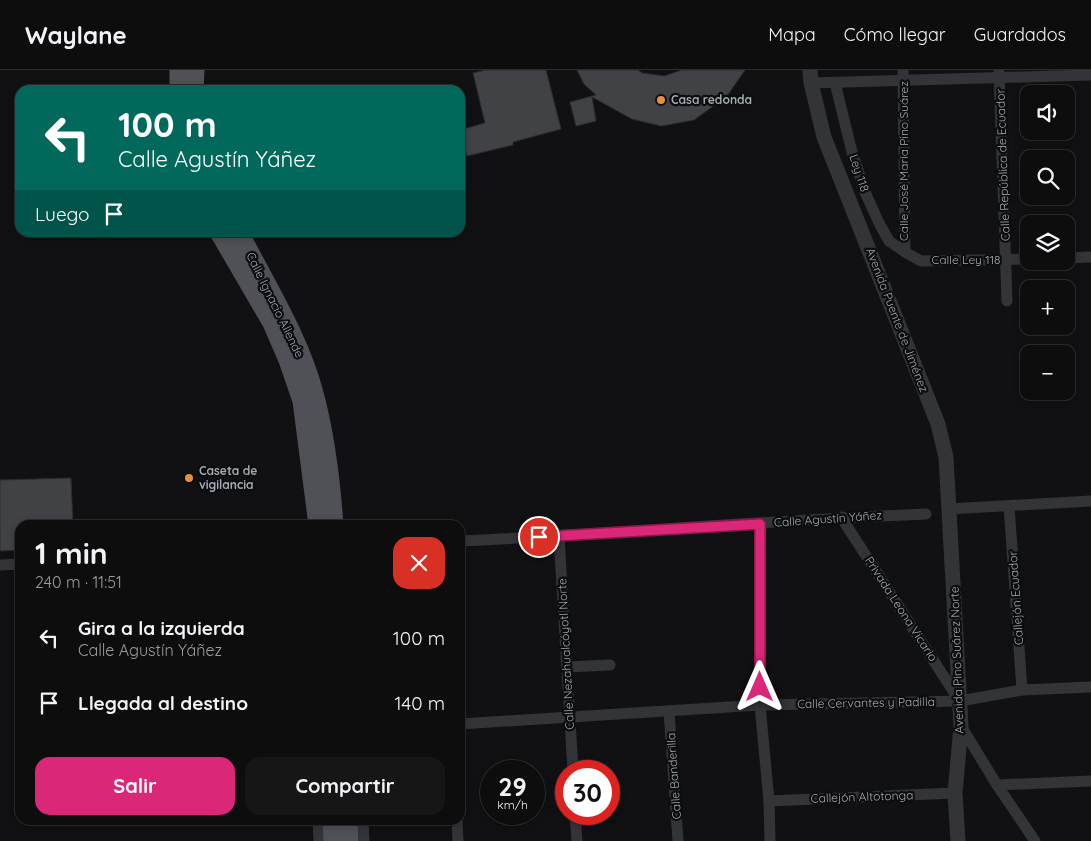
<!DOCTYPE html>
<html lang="es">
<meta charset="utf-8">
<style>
body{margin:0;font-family:Quicksand,sans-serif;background:#161617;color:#f1f3f6;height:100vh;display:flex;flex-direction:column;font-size:19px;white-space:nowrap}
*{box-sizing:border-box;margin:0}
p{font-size:16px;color:#9a9c9e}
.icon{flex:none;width:28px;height:28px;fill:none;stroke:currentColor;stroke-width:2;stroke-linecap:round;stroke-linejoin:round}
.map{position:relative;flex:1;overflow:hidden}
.side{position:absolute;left:15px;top:450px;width:450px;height:305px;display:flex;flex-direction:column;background:#0d0d0e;border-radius:15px;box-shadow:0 2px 8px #0003,0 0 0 1px #2d2d2e}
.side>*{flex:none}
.top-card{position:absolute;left:15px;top:15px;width:450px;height:152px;border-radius:15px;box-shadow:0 2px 8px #0003,0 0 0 1px #2d2d2e;background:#00695c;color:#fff;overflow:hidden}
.tools{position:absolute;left:1020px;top:15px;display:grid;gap:10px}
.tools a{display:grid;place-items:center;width:55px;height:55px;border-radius:10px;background:#0d0d0e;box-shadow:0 2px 8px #0003,0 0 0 1px #2d2d2e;font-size:25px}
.speed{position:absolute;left:480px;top:690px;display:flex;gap:10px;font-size:25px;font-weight:700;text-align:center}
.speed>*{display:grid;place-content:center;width:65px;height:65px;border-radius:50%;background:#0d0d0e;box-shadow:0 2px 8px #0003,0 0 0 1px #2d2d2e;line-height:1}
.speed small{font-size:12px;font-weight:400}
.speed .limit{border:8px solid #d22;background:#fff;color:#111}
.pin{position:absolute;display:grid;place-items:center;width:42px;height:42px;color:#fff;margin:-21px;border:2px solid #fff;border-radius:50%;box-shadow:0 1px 5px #0007}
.me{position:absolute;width:55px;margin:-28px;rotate:0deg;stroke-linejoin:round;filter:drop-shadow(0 0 4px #0008)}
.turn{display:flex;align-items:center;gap:18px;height:105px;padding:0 20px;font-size:22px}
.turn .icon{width:65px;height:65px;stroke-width:2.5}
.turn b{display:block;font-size:35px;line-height:42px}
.then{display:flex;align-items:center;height:48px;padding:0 20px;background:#0003;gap:10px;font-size:19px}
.round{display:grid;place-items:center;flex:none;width:52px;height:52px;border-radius:15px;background:#161617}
.summary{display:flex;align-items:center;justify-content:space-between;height:85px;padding:0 20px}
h1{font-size:30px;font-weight:800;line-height:38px}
.action{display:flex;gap:10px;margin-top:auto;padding:10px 20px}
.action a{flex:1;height:58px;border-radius:15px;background:#db2777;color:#fff;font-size:20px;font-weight:800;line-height:58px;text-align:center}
.action a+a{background:#161617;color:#f1f3f6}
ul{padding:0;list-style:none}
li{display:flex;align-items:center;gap:15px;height:65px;padding:0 20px}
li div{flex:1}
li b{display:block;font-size:19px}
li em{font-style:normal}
header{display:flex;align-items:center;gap:30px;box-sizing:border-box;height:70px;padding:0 25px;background:#0d0d0e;border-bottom:1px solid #2d2d2e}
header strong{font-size:24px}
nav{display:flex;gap:28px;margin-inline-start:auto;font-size:18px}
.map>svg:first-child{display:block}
</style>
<header>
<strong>Waylane</strong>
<nav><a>Mapa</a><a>Cómo llegar</a><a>Guardados</a></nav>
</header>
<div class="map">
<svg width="1091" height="771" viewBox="0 0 1091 771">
<rect width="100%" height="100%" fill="#111113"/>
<g fill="#404246" stroke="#2b2c2f">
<path d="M486 0H546L561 59 513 72V75L467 86 460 60 485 53 473 3Z"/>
<path d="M577 0H638L642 3 664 6 682 0H745L727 26 694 50 661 56 632 49 592 27 596 51 576 56 570 32 596 25 584 14Z"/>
<path d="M71 408 73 455H20V480L0 481V410Z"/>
</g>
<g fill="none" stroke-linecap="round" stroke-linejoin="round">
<g stroke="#333437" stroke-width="11">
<path d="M903 0 905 182"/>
<path d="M999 2 1007 231"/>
<path d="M811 13 1091 5"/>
<path d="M835 13 852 82 865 122 879 153 889 171 905 182 921 191 1029 189"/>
<path d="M1066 188 1091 187"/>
<path d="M1009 436 1022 620"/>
<path d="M949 439 1091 431"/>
<path d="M841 447 959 630"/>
<path d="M760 454V635L769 731 770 771"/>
<path d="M559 466 573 701"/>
<path d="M460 471C616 464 771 450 926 444"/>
<path d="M0 495 20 494"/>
<path d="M567 597 610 595"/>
<path d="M669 641 678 771"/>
<path d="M460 654 760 635 960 631 1022 620 1091 617"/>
<path d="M961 656 997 715 1035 771"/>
<path d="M997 715 1091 711"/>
<path d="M769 731 955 723"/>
<path d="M575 744 577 771"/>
<path d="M318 750 319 771"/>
<path d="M363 750 364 771"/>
<path d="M457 750 458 771"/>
</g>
<path stroke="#333437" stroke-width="15" d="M810 0 811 13 824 67 938 354 946 387 961 656 955 723 958 771"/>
<g stroke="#4f5156" stroke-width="19">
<path d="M179 0V20"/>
<path d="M194 20 195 0"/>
<path d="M219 162 272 253 288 290 302 331 318 455"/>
<path d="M239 162C266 215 301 270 315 327 326 369 331 413 334 455"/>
<path d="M332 750 333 771"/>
<path d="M348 750 349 771"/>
</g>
</g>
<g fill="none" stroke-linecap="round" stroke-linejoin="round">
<g stroke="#8e194d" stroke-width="12">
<path id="route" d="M539 467 760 454V617"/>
</g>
<use href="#route" stroke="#db2777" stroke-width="9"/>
</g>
<g fill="#e59237" stroke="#0c0d0e" stroke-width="2">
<circle cx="661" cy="30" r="5"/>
<circle cx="189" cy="408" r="5"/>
</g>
<g text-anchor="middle" stroke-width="4.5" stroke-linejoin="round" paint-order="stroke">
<g font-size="12" font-weight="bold" fill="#a4aab2" stroke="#0c0d0e" text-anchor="start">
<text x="671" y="34">Casa redonda</text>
<text x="199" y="405">Caseta de<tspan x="199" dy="14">vigilancia</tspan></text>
</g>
<g font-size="12" fill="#a4aab2" stroke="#0c0d0e">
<text transform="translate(904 91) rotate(-90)" y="4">Calle José María Pino Suárez</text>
<text transform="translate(1003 95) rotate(-92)" y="4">Calle República de Ecuador</text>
<text transform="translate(859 103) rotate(72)" y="4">Ley 118</text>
<text x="966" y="194">Calle Ley 118</text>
<text transform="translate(275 235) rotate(64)" y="4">Calle Ignacio Allende</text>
<text transform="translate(897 250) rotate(69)" y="4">Avenida Puente de Jiménez</text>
<text transform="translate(828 449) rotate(-4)" y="4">Calle Agustín Yáñez</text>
<text transform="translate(1016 528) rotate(-94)" y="4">Callejón Ecuador</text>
<text transform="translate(901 539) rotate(57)" y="4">Privada Leona Vicario</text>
<text transform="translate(566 584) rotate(-93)" y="4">Calle Nezahualcóyotl Norte</text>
<text transform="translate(957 590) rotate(-92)" y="4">Avenida Pino Suárez Norte</text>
<text transform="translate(866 633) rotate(-1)" y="4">Calle Cervantes y Padilla</text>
<text transform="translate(674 706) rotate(-94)" y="4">Calle Banderilla</text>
<text transform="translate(862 727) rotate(-2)" y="4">Callejón Altotonga</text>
</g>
</g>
</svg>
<div class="tools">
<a><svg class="icon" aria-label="sound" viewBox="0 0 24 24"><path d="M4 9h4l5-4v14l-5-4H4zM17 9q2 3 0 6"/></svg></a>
<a><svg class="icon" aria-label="search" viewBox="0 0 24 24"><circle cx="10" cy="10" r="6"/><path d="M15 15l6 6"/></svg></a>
<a><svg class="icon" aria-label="layers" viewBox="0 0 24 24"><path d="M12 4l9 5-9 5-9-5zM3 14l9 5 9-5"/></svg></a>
<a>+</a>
<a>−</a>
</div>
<div class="speed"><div>29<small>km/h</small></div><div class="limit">30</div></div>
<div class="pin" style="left:539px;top:467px;background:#d93025"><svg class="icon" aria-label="arrive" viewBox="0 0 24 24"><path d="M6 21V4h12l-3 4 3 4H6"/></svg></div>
<svg class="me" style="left:760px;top:617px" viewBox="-20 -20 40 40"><path d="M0-17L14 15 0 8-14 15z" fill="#db2777" stroke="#fff" stroke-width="4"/></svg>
<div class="top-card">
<div class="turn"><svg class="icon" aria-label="left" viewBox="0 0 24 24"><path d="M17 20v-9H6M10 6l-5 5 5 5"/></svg><div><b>100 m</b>Calle Agustín Yáñez</div></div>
<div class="then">Luego<svg class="icon" aria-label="arrive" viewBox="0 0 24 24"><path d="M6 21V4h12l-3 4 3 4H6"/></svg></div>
</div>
<section class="side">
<div class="summary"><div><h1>1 min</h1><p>240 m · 11:51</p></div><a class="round" style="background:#d93025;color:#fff"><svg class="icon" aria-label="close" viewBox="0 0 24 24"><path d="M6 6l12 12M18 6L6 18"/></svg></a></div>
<ul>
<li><svg class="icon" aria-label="left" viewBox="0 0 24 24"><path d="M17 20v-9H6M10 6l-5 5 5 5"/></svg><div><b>Gira a la izquierda</b><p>Calle Agustín Yáñez</p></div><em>100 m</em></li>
<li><svg class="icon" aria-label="arrive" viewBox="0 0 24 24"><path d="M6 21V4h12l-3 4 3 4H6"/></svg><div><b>Llegada al destino</b></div><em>140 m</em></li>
</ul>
<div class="action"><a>Salir</a><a>Compartir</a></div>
</section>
</div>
